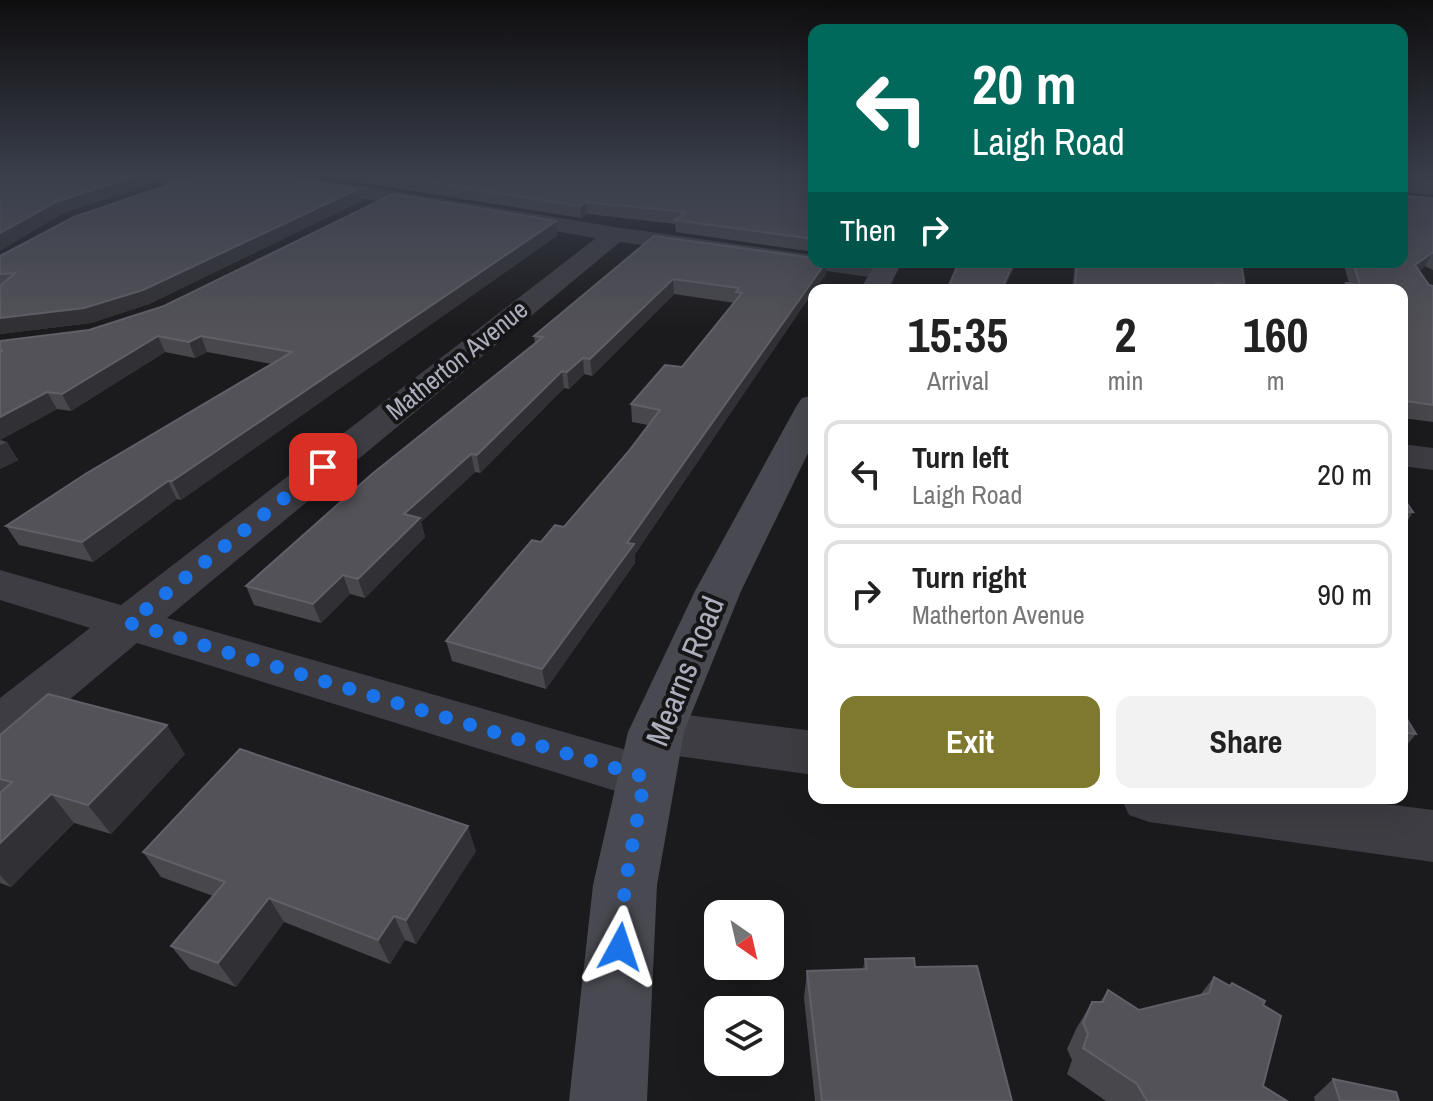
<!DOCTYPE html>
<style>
body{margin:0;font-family:"Archivo Narrow",sans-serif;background:#f2f2f2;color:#222;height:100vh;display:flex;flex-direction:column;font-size:30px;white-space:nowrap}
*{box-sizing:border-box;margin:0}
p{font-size:26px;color:#767676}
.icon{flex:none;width:44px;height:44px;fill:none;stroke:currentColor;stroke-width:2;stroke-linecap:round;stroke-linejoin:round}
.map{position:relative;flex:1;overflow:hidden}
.details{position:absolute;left:808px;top:284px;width:600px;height:520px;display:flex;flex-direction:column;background:#fff;border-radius:16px;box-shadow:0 8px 32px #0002}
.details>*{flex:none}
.guide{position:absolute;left:808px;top:24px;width:600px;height:244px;border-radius:16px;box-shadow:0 8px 32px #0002;background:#00695c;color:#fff;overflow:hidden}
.needle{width:52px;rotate:146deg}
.controls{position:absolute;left:704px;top:900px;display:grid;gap:16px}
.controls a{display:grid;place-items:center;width:80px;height:80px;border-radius:16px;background:#fff;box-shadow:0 8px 32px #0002;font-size:40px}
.pin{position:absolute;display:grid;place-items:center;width:68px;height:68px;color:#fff;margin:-34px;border-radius:16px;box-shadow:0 4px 12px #0006}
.me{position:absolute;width:88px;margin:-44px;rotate:5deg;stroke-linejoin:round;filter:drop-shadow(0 0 6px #0008)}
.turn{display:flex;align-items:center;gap:28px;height:168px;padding:0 32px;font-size:36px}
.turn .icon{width:104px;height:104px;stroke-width:2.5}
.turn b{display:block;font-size:56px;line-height:68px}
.then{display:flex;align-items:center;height:76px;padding:0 32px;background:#0003;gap:16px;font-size:30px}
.eta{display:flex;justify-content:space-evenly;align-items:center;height:136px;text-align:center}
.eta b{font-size:48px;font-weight:700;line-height:56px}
.button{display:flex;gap:16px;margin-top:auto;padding:16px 32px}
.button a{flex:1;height:92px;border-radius:16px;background:#7f792f;color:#fff;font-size:32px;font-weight:700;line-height:92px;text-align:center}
.button a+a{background:#f2f2f2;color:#222}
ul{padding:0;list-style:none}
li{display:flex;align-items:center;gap:24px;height:108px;margin:0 16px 12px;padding:0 16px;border:4px solid #e0e0e0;border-radius:16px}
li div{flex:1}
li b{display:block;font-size:30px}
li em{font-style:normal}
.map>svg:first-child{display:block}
</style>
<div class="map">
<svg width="1433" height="1101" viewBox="0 0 1433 1101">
<rect width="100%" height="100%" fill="#1b1a1c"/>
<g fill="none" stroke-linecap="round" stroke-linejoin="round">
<g fill="#3e3d43" fill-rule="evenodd">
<path d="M139 175H176L195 183 185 189 142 179Z"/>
<path d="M248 175H295L615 227 814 255V262H873L893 266 897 271 884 279 620 242 167 618 665 761 673 777 665 793 645 800 137 643 19 742 0 748V698L90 628 0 600V570L121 605 596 238 258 181Z"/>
<path d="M1402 444 1433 448V470L1402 466Z"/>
<path d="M656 711 814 731V775L656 753 637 747 630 732 637 717Z"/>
<path d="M1121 798H1339L1433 810V862L1149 822 1129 815Z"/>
</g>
<g fill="#494951" fill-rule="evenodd">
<path d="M876 262H902L888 290H860Z"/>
<path d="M814 395V441L741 591 684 732 657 885 647 1101H569L593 885 628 732 695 591 797 405 802 398Z"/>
</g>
</g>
<g fill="#48474c">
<path d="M314 175H814V252L676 232 675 224 588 214 581 218Z"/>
<path d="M1402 175H1433V195L1406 192V196L1433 198V270L1425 266 1419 271 1429 285 1433 286V422L1402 418V290H1342L1346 283H1349L1343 262H1402Z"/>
<path d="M358 189 361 201 149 304 91 323 0 334V256Z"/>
<path d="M558 235 181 500 177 499 93 562 19 545 6 526 272 364 207 352 195 358 165 352 71 411 57 409 0 440 7 442 18 460 0 469V341L89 330Z"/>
<path d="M654 236 826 274 814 290 635 554V563L546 689 452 661 446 641 541 542 564 527 628 452 648 425 632 422 631 404 682 367 735 303 674 294 592 376 584 374 569 389 564 388 480 473 475 472 421 522 425 537 365 598 350 594 321 623 254 605 246 586 535 344 534 336Z"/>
<path d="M1075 262H1241L1245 287 1244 290H1072Z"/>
<path d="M1402 496 1413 512 1402 530Z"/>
<path d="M1402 711 1416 734 1402 751Z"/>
<path d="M0 735 185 754 111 834 74 823 11 887 0 883Z"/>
<path d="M476 851 416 944 405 940 390 964 284 922 236 987 190 969 171 946 213 896 161 877 143 852Z"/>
<path d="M865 959 915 967 1012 1101H815L804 998 807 971 863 969Z"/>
<path d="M1214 977 1230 986 1232 983 1263 1005V1086L1287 1101H1106L1067 1074 1072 1060 1067 1049 1076 1029 1092 1002H1100L1108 990 1139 1010 1200 995Z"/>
<path d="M1333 1079 1399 1101H1315L1314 1097Z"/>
</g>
<g fill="#313034">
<path d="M139 175H178L62 214 0 251V233L56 202Z"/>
<path d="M358 189 361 201 149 304 91 323 0 334V318Z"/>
<path d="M586 202 588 214 581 218 580 206Z"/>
<path d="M556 221 558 235 181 500 172 481Z"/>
<path d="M1432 253 1425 266 1408 279 1415 265Z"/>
<path d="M826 262H827L826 274 814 290 635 554V563L546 689 542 669 627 543Z"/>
<path d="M1014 262H1017L1004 290H1001Z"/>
<path d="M673 279 674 294 592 376 590 359Z"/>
<path d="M158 336 165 352 71 411 62 394Z"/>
<path d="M201 336 207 352 195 358 189 342Z"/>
<path d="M583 358 584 374 569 389 567 372Z"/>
<path d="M562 371 564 388 480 473 477 455Z"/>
<path d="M47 392 57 409 0 440V417Z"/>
<path d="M7 442 18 460 0 469V445Z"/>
<path d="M471 454 475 472 421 522 425 537 365 598 358 579 404 514Z"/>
<path d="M168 481 177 499 93 562 82 542Z"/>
<path d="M343 575 350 594 321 623 313 604Z"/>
<path d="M167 725 185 754 111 834 88 805Z"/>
<path d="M51 794 74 823 11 887 0 875V843Z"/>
<path d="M468 826 476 851 416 944 406 920Z"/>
<path d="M269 898 284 922 236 987 218 963Z"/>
<path d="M394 916 405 940 390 964 378 940Z"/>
</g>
<g fill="#535258" stroke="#616068" stroke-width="2">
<path d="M0 175H75L70 180 88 175H139L56 202 0 233Z"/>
<path d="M198 175H270L358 189 143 290 84 308 0 318V286L15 273 0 274V256L74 217Z"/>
<path d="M383 175H814V239L675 220 685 212 586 202 580 206Z"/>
<path d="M1402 175H1433V183L1406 180V196L1433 198V253H1432L1415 265 1429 285 1433 286V405L1406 401 1402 395V290H1349L1346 283 1360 285 1353 262H1402Z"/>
<path d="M393 194 556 221 172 481H168L82 542 6 526 87 473 292 352 201 336 189 342 158 336 62 394 47 392 0 417V351H2L0 348V341L89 330 164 306Z"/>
<path d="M654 236 814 258V262H826L627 543 634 544 542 669 446 641 532 540 541 542 555 525 564 527 628 452 660 410 631 404 665 365 682 367 742 293 736 292 739 288 673 279 590 359 583 358 567 372 562 371 477 455 471 454 404 514 420 518 358 579 343 575 313 604 246 586 372 474 543 337 534 336Z"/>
<path d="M959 262H1014L1001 290H947Z"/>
<path d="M1077 262H1241L1245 287 1216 283 1217 290H1075Z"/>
<path d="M1402 496 1413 512 1402 511Z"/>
<path d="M48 694 167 725 88 805 51 794 0 843V793L12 782 0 779V735Z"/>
<path d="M1402 711 1416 734 1402 732Z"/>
<path d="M240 749 468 826 406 920 394 916 378 940 269 898 218 963 171 946 225 882 143 852Z"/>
<path d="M914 958 915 967 977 966 1012 1101H822L807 971 867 969 865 959Z"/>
<path d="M1214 977 1230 986 1232 983 1265 1001 1263 1005 1281 1016 1263 1086 1287 1101H1147L1137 1084 1083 1048 1088 1034 1083 1023 1092 1002H1103L1108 990 1139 1010 1209 993Z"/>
<path d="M1333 1079 1396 1092 1399 1101H1340Z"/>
</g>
<linearGradient id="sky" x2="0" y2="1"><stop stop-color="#0f0e0f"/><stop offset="0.53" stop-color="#393e4b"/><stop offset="1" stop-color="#393e4b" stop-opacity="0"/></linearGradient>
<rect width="1433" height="329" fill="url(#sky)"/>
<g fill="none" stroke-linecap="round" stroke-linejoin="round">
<path stroke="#1a73e8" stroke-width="14" stroke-dasharray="0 25.2" d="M323 467 129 623 645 777 625 885 620 947"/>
</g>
<g text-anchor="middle" stroke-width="8" stroke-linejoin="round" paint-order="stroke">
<g font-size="26" fill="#adaebc" stroke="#161518">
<text transform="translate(457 360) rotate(-39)" y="9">Matherton Avenue</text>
</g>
<g font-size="32" fill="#adaebc" stroke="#161518">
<text transform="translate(685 671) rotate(-68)" y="11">Mearns Road</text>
</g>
</g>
</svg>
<div class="controls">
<a><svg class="needle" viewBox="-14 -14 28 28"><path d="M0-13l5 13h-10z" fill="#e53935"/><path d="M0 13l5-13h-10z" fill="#767676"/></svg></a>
<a><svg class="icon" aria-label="layers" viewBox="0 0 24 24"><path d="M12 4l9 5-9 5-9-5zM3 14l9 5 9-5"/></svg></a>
</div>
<div class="pin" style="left:323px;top:467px;background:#d93025"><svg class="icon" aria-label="arrive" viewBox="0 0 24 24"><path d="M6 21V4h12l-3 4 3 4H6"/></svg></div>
<svg class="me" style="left:620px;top:947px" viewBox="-20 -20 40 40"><path d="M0-17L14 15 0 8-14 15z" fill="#1a73e8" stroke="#fff" stroke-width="4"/></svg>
<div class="guide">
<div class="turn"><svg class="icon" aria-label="left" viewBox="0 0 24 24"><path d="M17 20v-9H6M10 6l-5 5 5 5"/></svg><div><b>20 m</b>Laigh Road</div></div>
<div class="then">Then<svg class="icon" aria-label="right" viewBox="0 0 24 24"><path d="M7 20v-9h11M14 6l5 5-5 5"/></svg></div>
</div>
<section class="details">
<div class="eta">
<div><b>15:35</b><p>Arrival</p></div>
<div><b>2</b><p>min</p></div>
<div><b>160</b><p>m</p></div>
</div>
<ul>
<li><svg class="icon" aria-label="left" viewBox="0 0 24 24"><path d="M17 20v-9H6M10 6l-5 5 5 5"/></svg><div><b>Turn left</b><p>Laigh Road</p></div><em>20 m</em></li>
<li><svg class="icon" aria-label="right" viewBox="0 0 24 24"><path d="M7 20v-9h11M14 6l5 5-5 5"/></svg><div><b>Turn right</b><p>Matherton Avenue</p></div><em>90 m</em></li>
</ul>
<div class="button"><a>Exit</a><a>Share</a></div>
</section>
</div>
